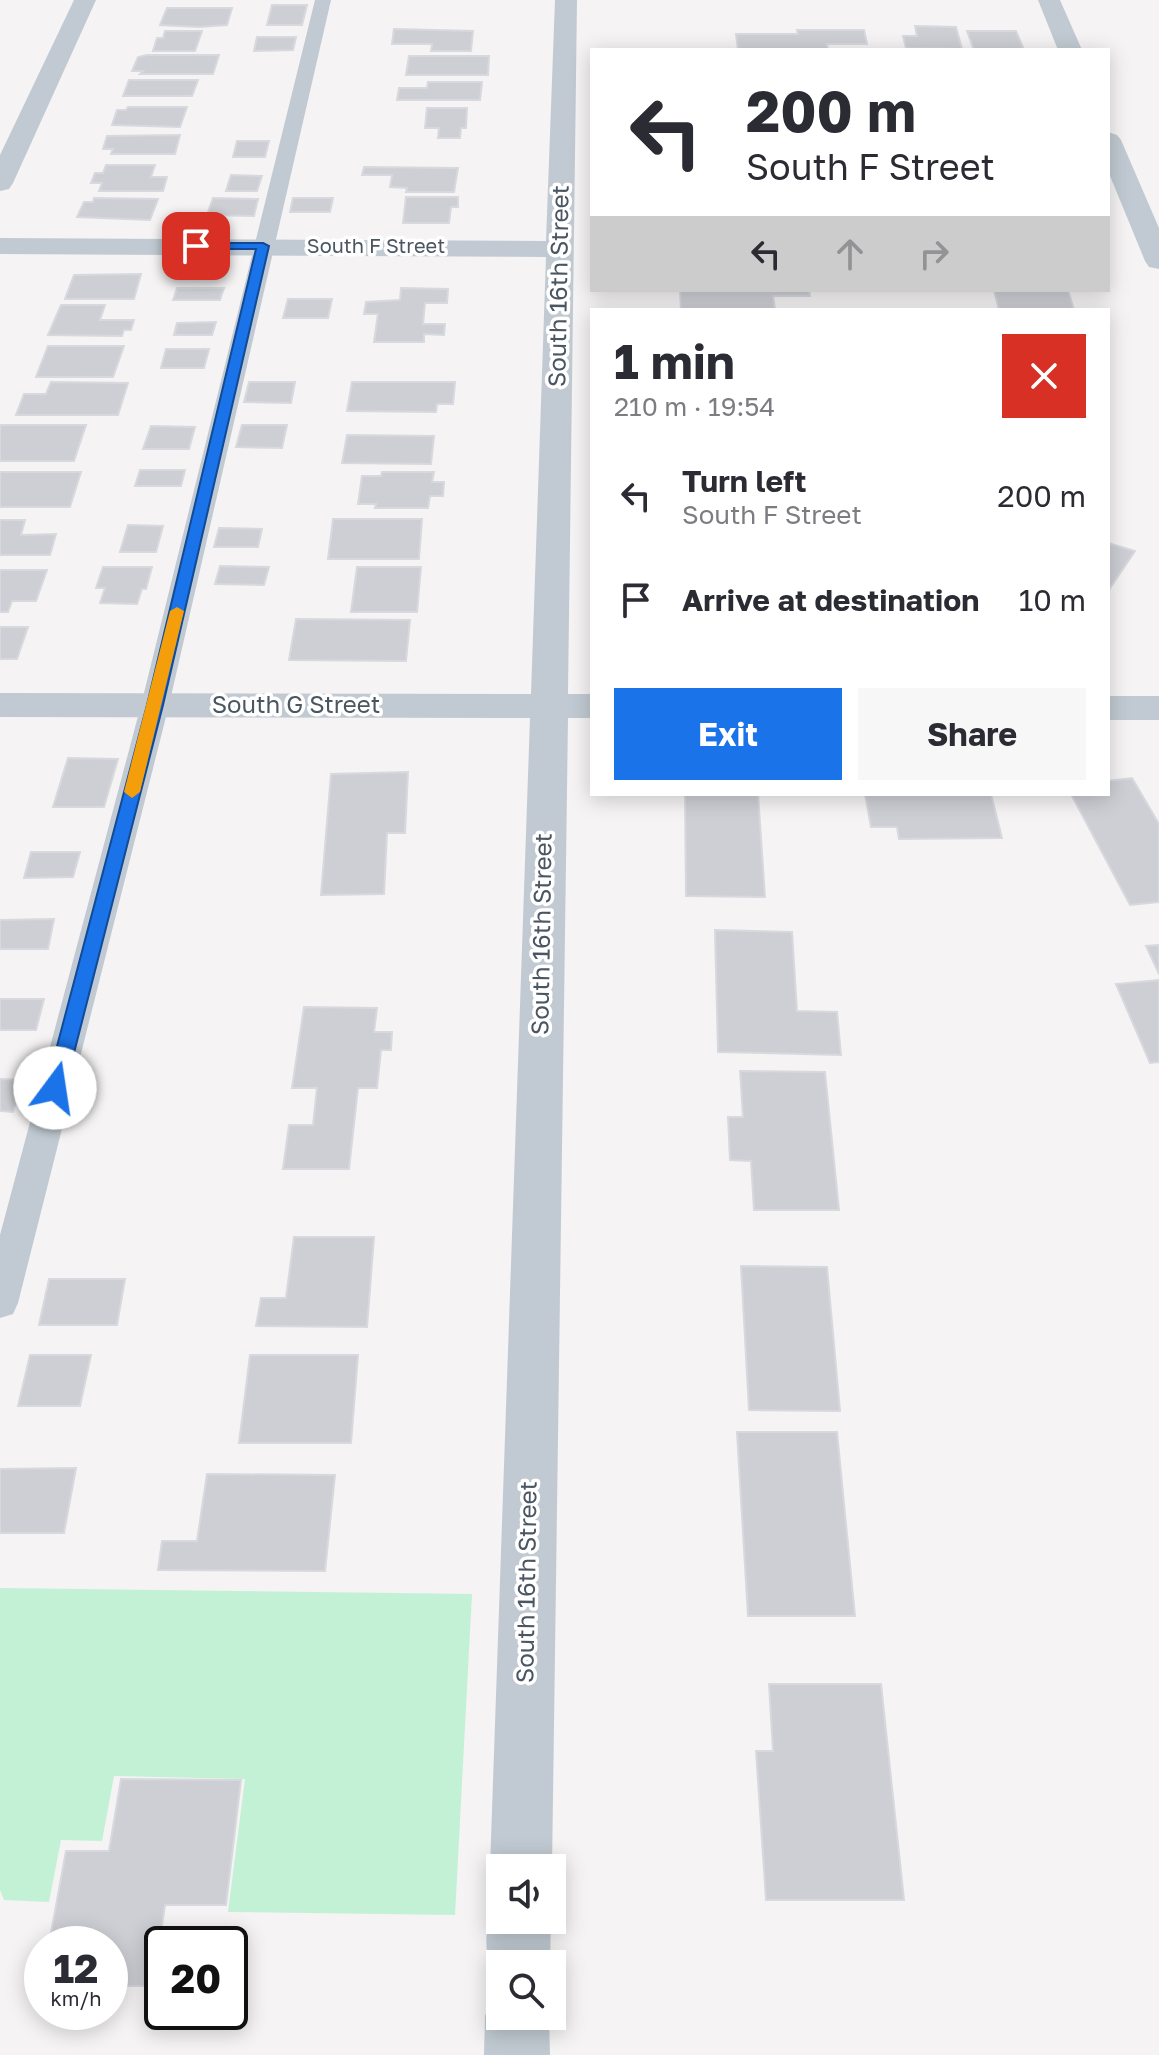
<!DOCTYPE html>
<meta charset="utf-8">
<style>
body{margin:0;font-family:"Golos Text",sans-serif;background:#f7f7f7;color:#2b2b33;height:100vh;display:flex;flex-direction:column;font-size:30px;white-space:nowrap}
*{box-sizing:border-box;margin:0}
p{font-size:26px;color:#7c7c81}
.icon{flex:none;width:44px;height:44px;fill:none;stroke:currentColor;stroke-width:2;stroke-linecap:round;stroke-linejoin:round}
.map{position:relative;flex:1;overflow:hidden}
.panel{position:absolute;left:590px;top:308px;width:520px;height:488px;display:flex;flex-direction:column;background:#fff;border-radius:0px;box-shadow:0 4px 20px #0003}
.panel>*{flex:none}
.banner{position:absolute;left:590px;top:48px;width:520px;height:244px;border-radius:0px;box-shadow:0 4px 20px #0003;background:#fff;color:#2b2b33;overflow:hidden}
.fabs{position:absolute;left:486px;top:1854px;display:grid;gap:16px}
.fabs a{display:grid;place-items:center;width:80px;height:80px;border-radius:0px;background:#fff;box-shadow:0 4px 20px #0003;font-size:40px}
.speed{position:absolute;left:24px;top:1926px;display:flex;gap:16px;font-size:40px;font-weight:700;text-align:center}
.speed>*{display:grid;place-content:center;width:104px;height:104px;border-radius:50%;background:#fff;box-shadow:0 4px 20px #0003;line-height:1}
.speed small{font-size:20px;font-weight:400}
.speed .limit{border:4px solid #111;border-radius:12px;background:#fff;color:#111}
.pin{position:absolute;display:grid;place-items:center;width:68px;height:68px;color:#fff;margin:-34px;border-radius:16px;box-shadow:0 4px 12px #0006}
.me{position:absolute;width:88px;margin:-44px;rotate:14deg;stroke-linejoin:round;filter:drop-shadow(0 0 6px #0008)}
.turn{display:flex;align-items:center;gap:28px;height:168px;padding:0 24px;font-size:36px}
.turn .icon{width:104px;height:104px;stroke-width:2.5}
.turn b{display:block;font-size:56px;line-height:68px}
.lanes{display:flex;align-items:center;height:76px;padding:0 24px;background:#0003;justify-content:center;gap:40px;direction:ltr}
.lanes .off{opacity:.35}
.round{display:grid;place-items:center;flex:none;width:84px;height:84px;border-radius:0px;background:#f7f7f7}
.summary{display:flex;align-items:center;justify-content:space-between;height:136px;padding:0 24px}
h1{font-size:48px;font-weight:700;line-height:60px}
.action{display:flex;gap:16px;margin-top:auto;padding:16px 24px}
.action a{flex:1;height:92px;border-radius:0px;background:#1a73e8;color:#fff;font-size:32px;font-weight:700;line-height:92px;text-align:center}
.action a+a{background:#f7f7f7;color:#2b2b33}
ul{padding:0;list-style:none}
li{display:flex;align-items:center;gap:24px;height:104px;padding:0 24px}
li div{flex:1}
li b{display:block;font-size:30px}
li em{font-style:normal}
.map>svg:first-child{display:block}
</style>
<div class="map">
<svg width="1159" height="2055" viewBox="0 0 1159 2055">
<rect width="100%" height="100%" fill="#f5f3f3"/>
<path fill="#c3f1d5" d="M0 1588 472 1594 455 1915 228 1912 245 1779 114 1776 102 1841 61 1840 49 1902 4 1900 0 1890Z"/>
<g fill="#cdcfd5" stroke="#d7d9de" stroke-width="2">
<path d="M272 5H307L302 25H267Z"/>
<path d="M167 8H232L227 25 199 27 160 25Z"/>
<path d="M915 26 956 27 962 49 906 48 903 36H917Z"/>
<path d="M394 29 473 31 471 51H431L432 44H392Z"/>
<path d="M797 30H864L867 44H827L828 50H738L736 34H798Z"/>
<path d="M165 31H202L195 51H153L157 38H163Z"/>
<path d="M967 31H1016L1024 50H974Z"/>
<path d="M257 37H296L293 50 254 51Z"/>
<path d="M147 55H219L213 74H140L143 71H132L138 57Z"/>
<path d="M409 56H489L488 75H406Z"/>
<path d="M129 80H198L192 96H123Z"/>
<path d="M428 82H482L480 100H397L399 88H427Z"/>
<path d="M128 107H187L180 127 112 125 117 110H126Z"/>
<path d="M427 108H467L466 128H461L460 138H438L439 128H425Z"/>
<path d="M180 135 175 154H111L113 149H103L107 136Z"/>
<path d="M237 141H269L265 157H233Z"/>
<path d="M106 165H155L151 177H167L163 191H99L102 183H91L95 173H103Z"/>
<path d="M364 167 458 168 454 192H406L407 188 390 187 392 175H362Z"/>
<path d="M231 175 262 176 257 191H226Z"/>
<path d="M406 197H458V207H451L449 223H403Z"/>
<path d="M94 198 158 199 150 220 77 217 84 202H93Z"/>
<path d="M213 198 258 199 254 216 207 215Z"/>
<path d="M293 198H333L330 212H290Z"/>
<path d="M141 274 134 299H65L74 275Z"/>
<path d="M177 288H224L220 300H173Z"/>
<path d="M401 288 448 289 447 303H425L423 324H445L444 335 424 334V342H374L378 314H364L366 302 400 300Z"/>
<path d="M680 290H809L810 296H773L775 310H681Z"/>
<path d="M994 290H1068L1074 310H999Z"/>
<path d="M288 299H332L328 318H283Z"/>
<path d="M61 305H105L100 320H134L131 330H124L122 336 48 335Z"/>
<path d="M216 322 212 335H174L177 323Z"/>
<path d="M48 346H124L113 377H36Z"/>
<path d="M166 349H209L204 368H161Z"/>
<path d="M51 382 128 383 118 415H16L24 394H46Z"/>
<path d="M249 382H295L291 403 244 402Z"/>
<path d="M352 382H455L453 404H437L436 412 347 411Z"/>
<path d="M0 425H86L74 461H0Z"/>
<path d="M242 425H287L282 448 236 447Z"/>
<path d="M151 426 195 427 189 449H143Z"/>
<path d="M347 435 434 436 431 464 342 463Z"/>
<path d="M140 470H185L181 486H135Z"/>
<path d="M0 472H81L70 507H0Z"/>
<path d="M382 472H434L432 482H444L443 496H430L428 508H375L376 504H358L362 476H381Z"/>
<path d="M333 519H422L419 559H328Z"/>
<path d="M0 520H25L21 535 56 534 50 555H0Z"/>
<path d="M128 525 163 526 156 552H120Z"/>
<path d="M219 528 262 529 258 547H214Z"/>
<path d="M1108 543 1135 551 1108 591Z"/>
<path d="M220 566 269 567 264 585 215 584Z"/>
<path d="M103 567H152L146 589H142L137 604 100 603 105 588H96Z"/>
<path d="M357 567H421L417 612H351Z"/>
<path d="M0 570H47L36 601H12L8 612H0Z"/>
<path d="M296 619 410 620 406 661 289 660Z"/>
<path d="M0 627H28L17 659H0Z"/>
<path d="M68 758 118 759 104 807H53Z"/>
<path d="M408 772 405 833H387L384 894 321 895 331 774Z"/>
<path d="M1132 778 1159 824V902L1130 905 1071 794H1108V781Z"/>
<path d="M685 794H758L765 897 686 896Z"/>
<path d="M865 794H991L1002 838 899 839 897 827H871Z"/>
<path d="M31 852H80L73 877 24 878Z"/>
<path d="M54 919 48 949H0V920Z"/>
<path d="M715 930 792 932 797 1011 837 1012 841 1055 718 1052Z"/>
<path d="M1159 945V974L1146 946Z"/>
<path d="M1159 980V1062L1150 1063 1116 984Z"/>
<path d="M0 999H44L36 1030H0Z"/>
<path d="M304 1007 377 1008 374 1032H392L391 1050H381L377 1088H358L349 1169H283L289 1125H313L317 1088H292Z"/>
<path d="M740 1071 825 1072 839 1210H754L751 1161 730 1160 728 1117H743Z"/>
<path d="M0 1079 22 1080 13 1112 0 1111Z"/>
<path d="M294 1237H374L367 1327 256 1326 261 1298H286Z"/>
<path d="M741 1266 827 1267 840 1411 749 1410Z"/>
<path d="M49 1279H125L117 1325H39Z"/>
<path d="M30 1355H91L80 1406H18Z"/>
<path d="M250 1355H358L351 1443H239Z"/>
<path d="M737 1432H837L855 1616H748Z"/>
<path d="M76 1468 64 1533H0V1469Z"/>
<path d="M207 1474 335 1475 325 1571 158 1570 162 1541H197Z"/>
<path d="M769 1684H881L904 1900H766L756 1751H773Z"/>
<path d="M121 1779 241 1780 226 1905H165L153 1986H110V1944H49L66 1851H109Z"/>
</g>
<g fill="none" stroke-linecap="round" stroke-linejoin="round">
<path fill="#c1cad2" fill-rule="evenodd" d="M315 0H331L169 705 18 1303 13 1314 0 1318V1235L141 705Z"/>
<g fill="#c1cad2" fill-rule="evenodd">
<path d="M74 0H96L13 183 9 189 0 191V155Z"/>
<path d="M555 0H577L568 694H592V718H568L552 1868H500V1890L490 1868 530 718 0 717V693L531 694 546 257 0 254V238L546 241Z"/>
<path d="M1038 0H1060L1082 50H1058Z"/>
<path d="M1108 132 1117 135 1121 140 1159 228V269L1149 267 1145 261 1108 171Z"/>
<rect x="1108" y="696" width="51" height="24"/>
<path d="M500 1897V1920H551L550 1964H500V1988L496 1986C484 1959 481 1922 500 1897Z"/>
<path d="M500 1991V2016H549L550 2055H484L485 2016 494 1993Z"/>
</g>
</g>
<path fill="#1a73e8" stroke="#114b97" stroke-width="2" d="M263 243 269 246 163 705 65 1088 55 1095 46 1088 147 705 256 249H196L190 246 196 243Z"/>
<path fill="#f59e0b" d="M177 607 184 611 140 792 132 798 124 792 170 611Z"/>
<g text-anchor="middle" stroke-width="7" stroke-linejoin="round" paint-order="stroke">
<g font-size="20" fill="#4a5661" stroke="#fff">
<text x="376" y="253">South F Street</text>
</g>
<g font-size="24" fill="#4a5661" stroke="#fff">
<text transform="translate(559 286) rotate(-89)" y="8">South 16th Street</text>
<text x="296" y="713">South G Street</text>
<text transform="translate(542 934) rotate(-89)" y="8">South 16th Street</text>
<text transform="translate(527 1582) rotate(-89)" y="8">South 16th Street</text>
</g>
</g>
</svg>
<div class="fabs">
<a><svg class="icon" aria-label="sound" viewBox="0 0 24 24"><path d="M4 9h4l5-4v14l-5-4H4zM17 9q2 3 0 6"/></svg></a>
<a><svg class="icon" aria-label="search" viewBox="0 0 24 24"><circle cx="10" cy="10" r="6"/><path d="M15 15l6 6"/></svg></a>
</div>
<div class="speed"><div>12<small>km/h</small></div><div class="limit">20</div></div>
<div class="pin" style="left:196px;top:246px;background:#d93025"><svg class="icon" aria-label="arrive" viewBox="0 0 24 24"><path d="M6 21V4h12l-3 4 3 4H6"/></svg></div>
<svg class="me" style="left:55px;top:1088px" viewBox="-20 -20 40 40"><circle r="19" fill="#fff"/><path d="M0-13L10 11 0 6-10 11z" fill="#1a73e8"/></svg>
<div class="banner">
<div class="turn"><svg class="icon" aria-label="left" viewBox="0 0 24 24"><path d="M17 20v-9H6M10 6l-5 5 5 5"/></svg><div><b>200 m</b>South F Street</div></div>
<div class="lanes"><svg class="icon" aria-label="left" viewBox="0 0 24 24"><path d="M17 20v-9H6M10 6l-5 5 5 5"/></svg><svg class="icon off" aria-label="ahead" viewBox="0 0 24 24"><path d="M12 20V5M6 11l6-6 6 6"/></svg><svg class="icon off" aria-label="right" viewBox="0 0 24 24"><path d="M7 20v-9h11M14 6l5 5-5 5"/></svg></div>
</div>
<section class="panel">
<div class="summary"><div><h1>1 min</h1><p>210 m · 19:54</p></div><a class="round" style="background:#d93025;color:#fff"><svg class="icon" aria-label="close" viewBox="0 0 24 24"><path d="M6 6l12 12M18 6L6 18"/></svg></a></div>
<ul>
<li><svg class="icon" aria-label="left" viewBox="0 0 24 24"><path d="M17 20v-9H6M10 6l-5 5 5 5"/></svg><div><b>Turn left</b><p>South F Street</p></div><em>200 m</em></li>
<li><svg class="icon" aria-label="arrive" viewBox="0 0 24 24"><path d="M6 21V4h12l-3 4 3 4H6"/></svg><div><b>Arrive at destination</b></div><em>10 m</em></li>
</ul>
<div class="action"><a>Exit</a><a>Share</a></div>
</section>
</div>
